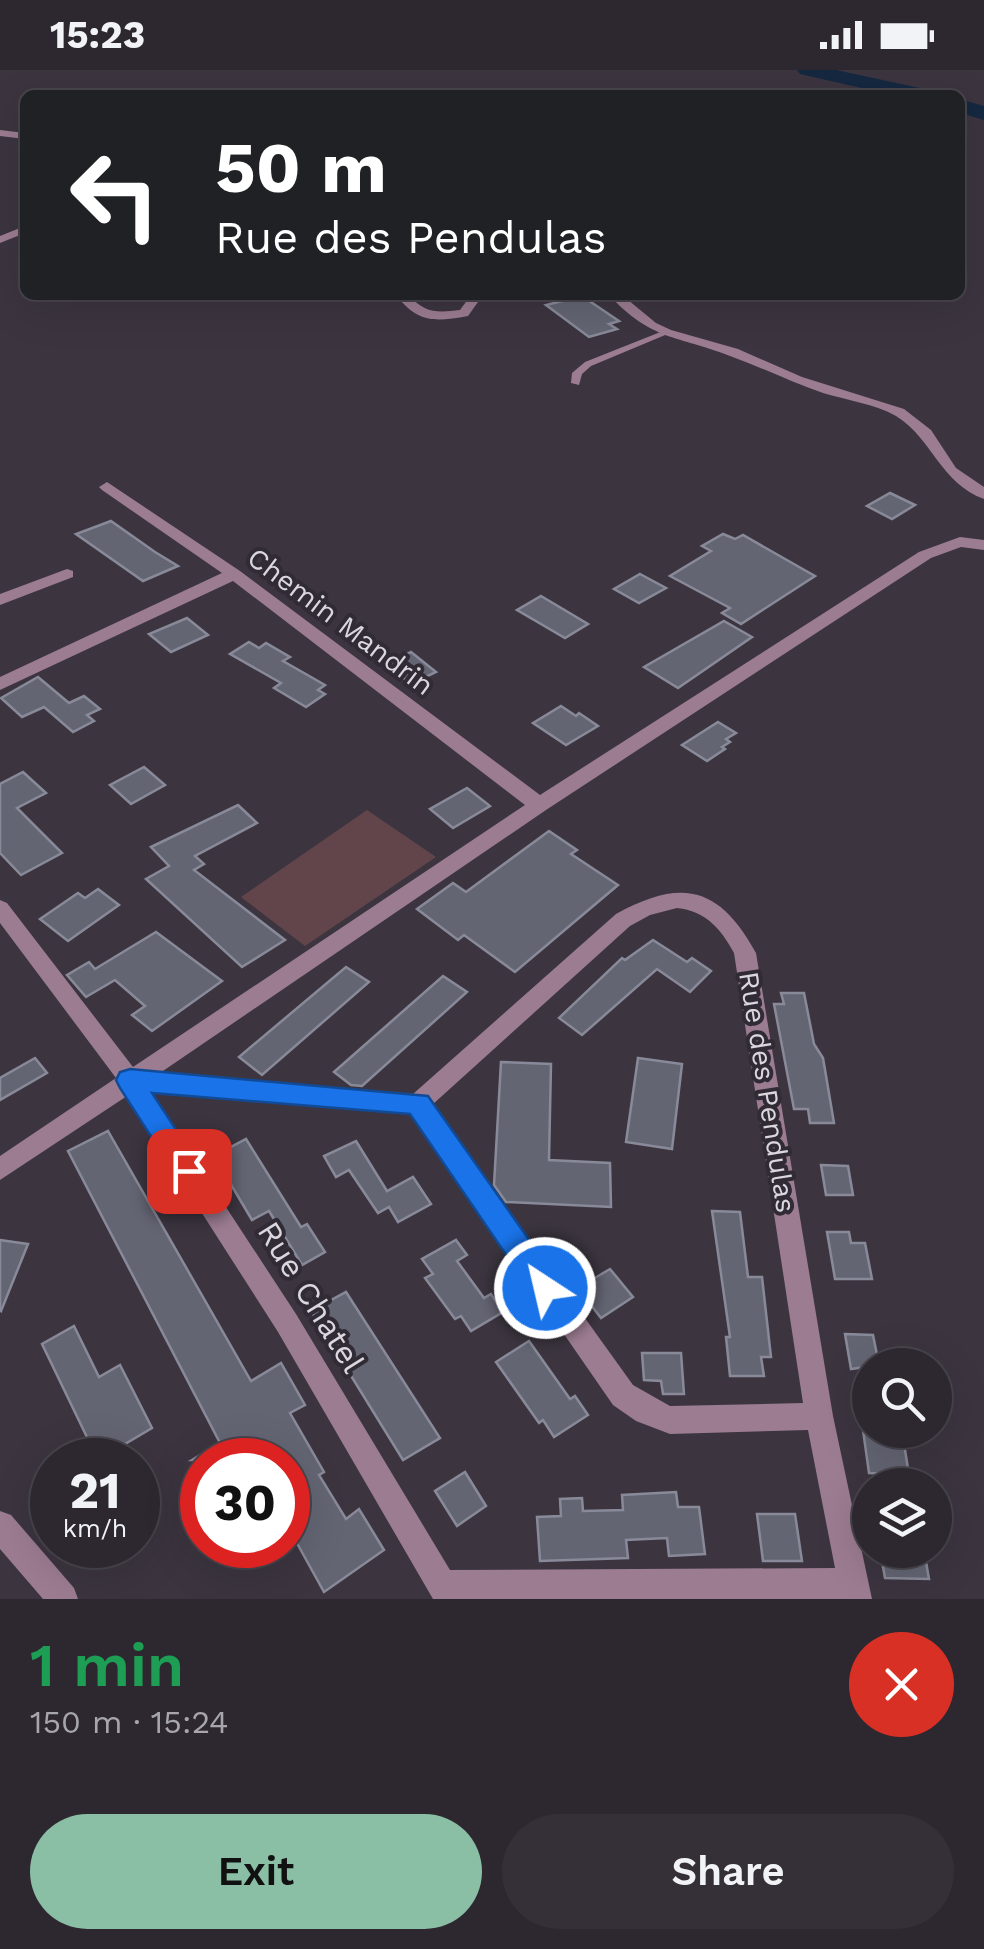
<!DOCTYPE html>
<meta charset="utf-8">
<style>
body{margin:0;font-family:"Work Sans",sans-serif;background:#353038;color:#f1f3f6;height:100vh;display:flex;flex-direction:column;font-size:38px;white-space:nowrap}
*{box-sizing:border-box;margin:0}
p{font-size:32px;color:#a7a6ab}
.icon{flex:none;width:55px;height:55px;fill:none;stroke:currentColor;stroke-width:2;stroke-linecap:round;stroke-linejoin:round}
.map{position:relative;height:1529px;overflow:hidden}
.drawer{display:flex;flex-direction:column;background:#2d2830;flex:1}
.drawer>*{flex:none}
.banner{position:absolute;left:20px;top:20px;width:945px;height:210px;border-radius:15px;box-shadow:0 10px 40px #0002,0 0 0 2px #48444c;background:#202124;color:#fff;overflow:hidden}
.tools{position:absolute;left:852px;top:1278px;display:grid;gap:20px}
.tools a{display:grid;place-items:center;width:100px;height:100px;border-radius:50%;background:#2d2830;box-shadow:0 10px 40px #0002,0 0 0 2px #48444c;font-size:50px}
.speed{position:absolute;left:30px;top:1368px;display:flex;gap:20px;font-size:50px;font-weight:700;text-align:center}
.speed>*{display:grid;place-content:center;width:130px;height:130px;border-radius:50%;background:#2d2830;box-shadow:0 10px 40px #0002,0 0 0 2px #48444c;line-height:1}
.speed small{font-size:25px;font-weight:400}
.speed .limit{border:15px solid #d22;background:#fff;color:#111}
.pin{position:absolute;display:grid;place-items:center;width:85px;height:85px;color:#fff;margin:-42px;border-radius:20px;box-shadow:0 5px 15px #0006}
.me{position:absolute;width:110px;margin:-55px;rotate:325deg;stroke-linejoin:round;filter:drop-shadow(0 0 8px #0008)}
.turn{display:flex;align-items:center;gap:35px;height:210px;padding:0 30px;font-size:45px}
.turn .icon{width:130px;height:130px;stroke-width:2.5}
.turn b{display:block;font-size:70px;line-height:85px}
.round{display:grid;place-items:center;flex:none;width:105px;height:105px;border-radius:52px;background:#353038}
.summary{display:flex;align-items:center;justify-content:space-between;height:170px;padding:0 30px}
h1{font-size:60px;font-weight:600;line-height:75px;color:#1e9e55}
.action{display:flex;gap:20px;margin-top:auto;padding:20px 30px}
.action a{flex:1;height:115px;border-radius:60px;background:#8abfa5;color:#111;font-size:40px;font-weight:600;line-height:115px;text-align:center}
.action a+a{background:#353038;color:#f1f3f6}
.status{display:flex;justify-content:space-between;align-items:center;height:70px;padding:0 50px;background:#2d2830;direction:ltr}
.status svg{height:28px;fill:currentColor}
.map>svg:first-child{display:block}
</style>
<div class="status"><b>15:23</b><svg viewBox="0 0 49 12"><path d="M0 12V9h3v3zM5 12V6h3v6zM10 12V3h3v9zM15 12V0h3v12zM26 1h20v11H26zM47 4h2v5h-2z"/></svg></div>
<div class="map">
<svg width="984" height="1529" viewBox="0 0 984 1529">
<rect width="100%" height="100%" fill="#3c3540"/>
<path fill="#61454a" d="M367 740 436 787 305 876 241 827Z"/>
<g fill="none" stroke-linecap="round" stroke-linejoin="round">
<g fill="#152840" fill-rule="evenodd">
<path d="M797 0H836L929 20 932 25H892L800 4Z"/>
<path d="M960 29 984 36V50L960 43Z"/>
</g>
</g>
<g fill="#646573" stroke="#898a99" stroke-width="2.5">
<path d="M582 226 619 251 609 254 617 259 589 267 546 235Z"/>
<path d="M890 423 915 435 892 449 867 436Z"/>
<path d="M111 451 155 482 178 496 143 511 76 464Z"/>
<path d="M723 464 735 469 743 465 815 506 741 554 722 543 730 538 670 506 711 481 702 476Z"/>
<path d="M640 504 666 518 639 533 614 519Z"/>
<path d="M541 526 588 554 565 568 517 540Z"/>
<path d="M187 548 208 565 171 582 149 564Z"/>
<path d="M724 551 752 567 678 618 644 597Z"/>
<path d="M249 572 259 578 266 573 290 587 283 591 325 615 318 620 325 624 306 637 274 618 281 613 230 584Z"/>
<path d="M411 582 436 602 411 614 386 594Z"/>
<path d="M38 607 69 633 84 626 100 639 87 645 94 651 73 662 44 637 22 647 1 628Z"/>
<path d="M561 636 576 646 579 643 598 656 566 675 533 653Z"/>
<path d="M718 652 736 663 726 669 730 672 722 677 725 679 707 691 682 675Z"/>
<path d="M144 697 165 715 131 734 110 715Z"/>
<path d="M23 702 46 723 17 738 62 783 21 805 0 783V714Z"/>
<path d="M467 718 490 736 453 758 430 739Z"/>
<path d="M238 735 257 753 195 786 204 794 194 800 285 870 242 897 146 809 169 796 151 777Z"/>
<path d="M549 761 577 780 571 784 618 815 515 902 464 865 458 870 417 839 453 813 466 822Z"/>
<path d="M98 819 119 835 68 871 40 849 78 823 85 828Z"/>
<path d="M156 862 222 911 152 961 132 945 145 936 115 910 86 927 67 905 89 892 95 899Z"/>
<path d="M653 870 687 892 692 888 711 901 690 922 657 899 582 965 559 948 622 888 625 890Z"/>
<path d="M346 897 369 912 262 1005 239 987Z"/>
<path d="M443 906 467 922 362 1016 351 1015 334 1002Z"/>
<path d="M781 923H804L814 974 823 988 834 1053H810L808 1039H794L774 934H784Z"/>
<path d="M35 988 47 1003 0 1030V1008Z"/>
<path d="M638 988 682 994 672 1079 626 1072Z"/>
<path d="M501 992 551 994 549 1090 610 1093 611 1137 506 1132 494 1115Z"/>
<path d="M108 1061 251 1311 281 1293 305 1335 290 1343 324 1402 319 1405 346 1449 359 1439 384 1480 324 1522 288 1457V1390H192L220 1373 68 1081Z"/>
<path d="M246 1069 301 1157 307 1154 325 1182 302 1195 269 1141 252 1150 214 1086Z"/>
<path d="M356 1071 387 1121 413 1107 431 1134 398 1152 389 1137 378 1143 349 1100 336 1107 324 1086Z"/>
<path d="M821 1095 848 1096 853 1125H826Z"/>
<path d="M712 1141 740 1142 748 1207H762L771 1287H761L764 1306H730L726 1267H730Z"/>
<path d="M827 1162H849L851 1173H865L872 1209H835Z"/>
<path d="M0 1170 28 1174 1 1241 0 1240Z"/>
<path d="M456 1170 467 1185 457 1191 484 1228 491 1224 503 1242 471 1261 461 1246 455 1249 425 1208 433 1204 422 1189Z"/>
<path d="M610 1199 633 1227 601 1248 578 1218Z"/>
<path d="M346 1222 440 1368 403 1390 311 1241Z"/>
<path d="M74 1256 99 1307 120 1295 152 1358 98 1390 42 1274Z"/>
<path d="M845 1264 873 1265 879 1295 851 1299Z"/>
<path d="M529 1271 570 1329 575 1326 588 1345 554 1367 543 1350 539 1353 496 1292Z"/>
<path d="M642 1283H681L684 1324H663L661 1311 644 1310Z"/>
<path d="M863 1360 902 1361 909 1405 869 1403Z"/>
<path d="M465 1402 486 1436 457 1456 435 1421Z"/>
<path d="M676 1422 678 1437H699L705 1484 669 1486 667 1468 626 1470 628 1488 540 1491 537 1447 561 1446 560 1429 582 1428 583 1441 623 1440 622 1425Z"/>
<path d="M757 1444H795L802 1491H763Z"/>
<path d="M880 1480H924L929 1509 885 1508Z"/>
</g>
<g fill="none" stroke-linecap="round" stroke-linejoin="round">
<path fill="#9c7c91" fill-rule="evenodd" d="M663 261 670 263 591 296 582 304 579 315 571 313 572 303 585 292Z"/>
<g fill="#9c7c91" fill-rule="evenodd">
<path d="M0 60 25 63V69L0 66Z"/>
<path d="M25 156V163L0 173V166Z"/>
<path d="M396 225H409C424 243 437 243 460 240L471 225H483L468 246C434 252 418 253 396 225Z"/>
<path d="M609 225H622L656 253 671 260 738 279 802 307 904 339 931 360 956 398 984 417V429C940 413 933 369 896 346 875 334 846 330 823 323 791 312 761 297 730 286 676 265 652 271 609 225Z"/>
<path d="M107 412 240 501 540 725 919 482 960 467 984 470V480L961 477 931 488 546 740 160 1003 413 1024 616 844C682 808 719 816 756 883L833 1346 872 1529H433L278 1262 127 1026 0 1110V1086L116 1008 0 853V830L7 833 133 997 525 735 233 511 0 620V607L222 503 102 420 99 417ZM677 838C706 841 721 859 734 883L803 1333 670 1336 633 1315 432 1035 630 856 650 845ZM150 1021 411 1043 613 1335 636 1351 670 1364 808 1360 835 1498 450 1500 296 1244Z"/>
<path d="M67 499 73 501V507L0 535V524Z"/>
<path d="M0 1441 11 1445 74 1518 78 1529H43L0 1479Z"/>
</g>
</g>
<path fill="#1a73e8" stroke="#114b97" stroke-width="2.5" d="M130 999 428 1026 556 1208 560 1218 556 1227 545 1231 535 1227 410 1044 152 1023 203 1101 199 1110 189 1113 179 1110 120 1018 116 1010 120 1002Z"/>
<g text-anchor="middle" stroke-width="8" stroke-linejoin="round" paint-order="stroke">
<g font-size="28" fill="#dbd7de" stroke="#312b36">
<text transform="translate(341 551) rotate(37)" y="10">Chemin Mandrin</text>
<text transform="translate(768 1022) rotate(81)" y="10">Rue des Pendulas</text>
</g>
<g font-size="32" fill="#dbd7de" stroke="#312b36">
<text transform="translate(311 1227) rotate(58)" y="11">Rue Chatel</text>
</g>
</g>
</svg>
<div class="tools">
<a><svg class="icon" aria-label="search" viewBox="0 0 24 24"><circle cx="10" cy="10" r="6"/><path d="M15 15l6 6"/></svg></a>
<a><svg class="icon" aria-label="layers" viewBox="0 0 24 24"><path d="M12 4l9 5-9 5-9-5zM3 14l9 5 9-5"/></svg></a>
</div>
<div class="speed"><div>21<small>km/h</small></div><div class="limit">30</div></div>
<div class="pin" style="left:189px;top:1101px;background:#d93025"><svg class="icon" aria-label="arrive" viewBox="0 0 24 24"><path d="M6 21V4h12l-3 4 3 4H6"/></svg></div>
<svg class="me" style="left:545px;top:1218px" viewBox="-20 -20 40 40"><circle r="17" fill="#1a73e8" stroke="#fff" stroke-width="3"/><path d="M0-11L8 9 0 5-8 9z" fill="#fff"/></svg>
<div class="banner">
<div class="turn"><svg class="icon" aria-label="left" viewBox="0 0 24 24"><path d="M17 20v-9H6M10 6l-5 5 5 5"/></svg><div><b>50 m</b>Rue des Pendulas</div></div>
</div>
</div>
<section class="drawer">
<div class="summary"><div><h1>1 min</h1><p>150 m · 15:24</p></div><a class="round" style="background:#d93025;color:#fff"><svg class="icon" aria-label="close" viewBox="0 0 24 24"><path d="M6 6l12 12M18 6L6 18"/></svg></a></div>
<div class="action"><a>Exit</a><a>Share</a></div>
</section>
